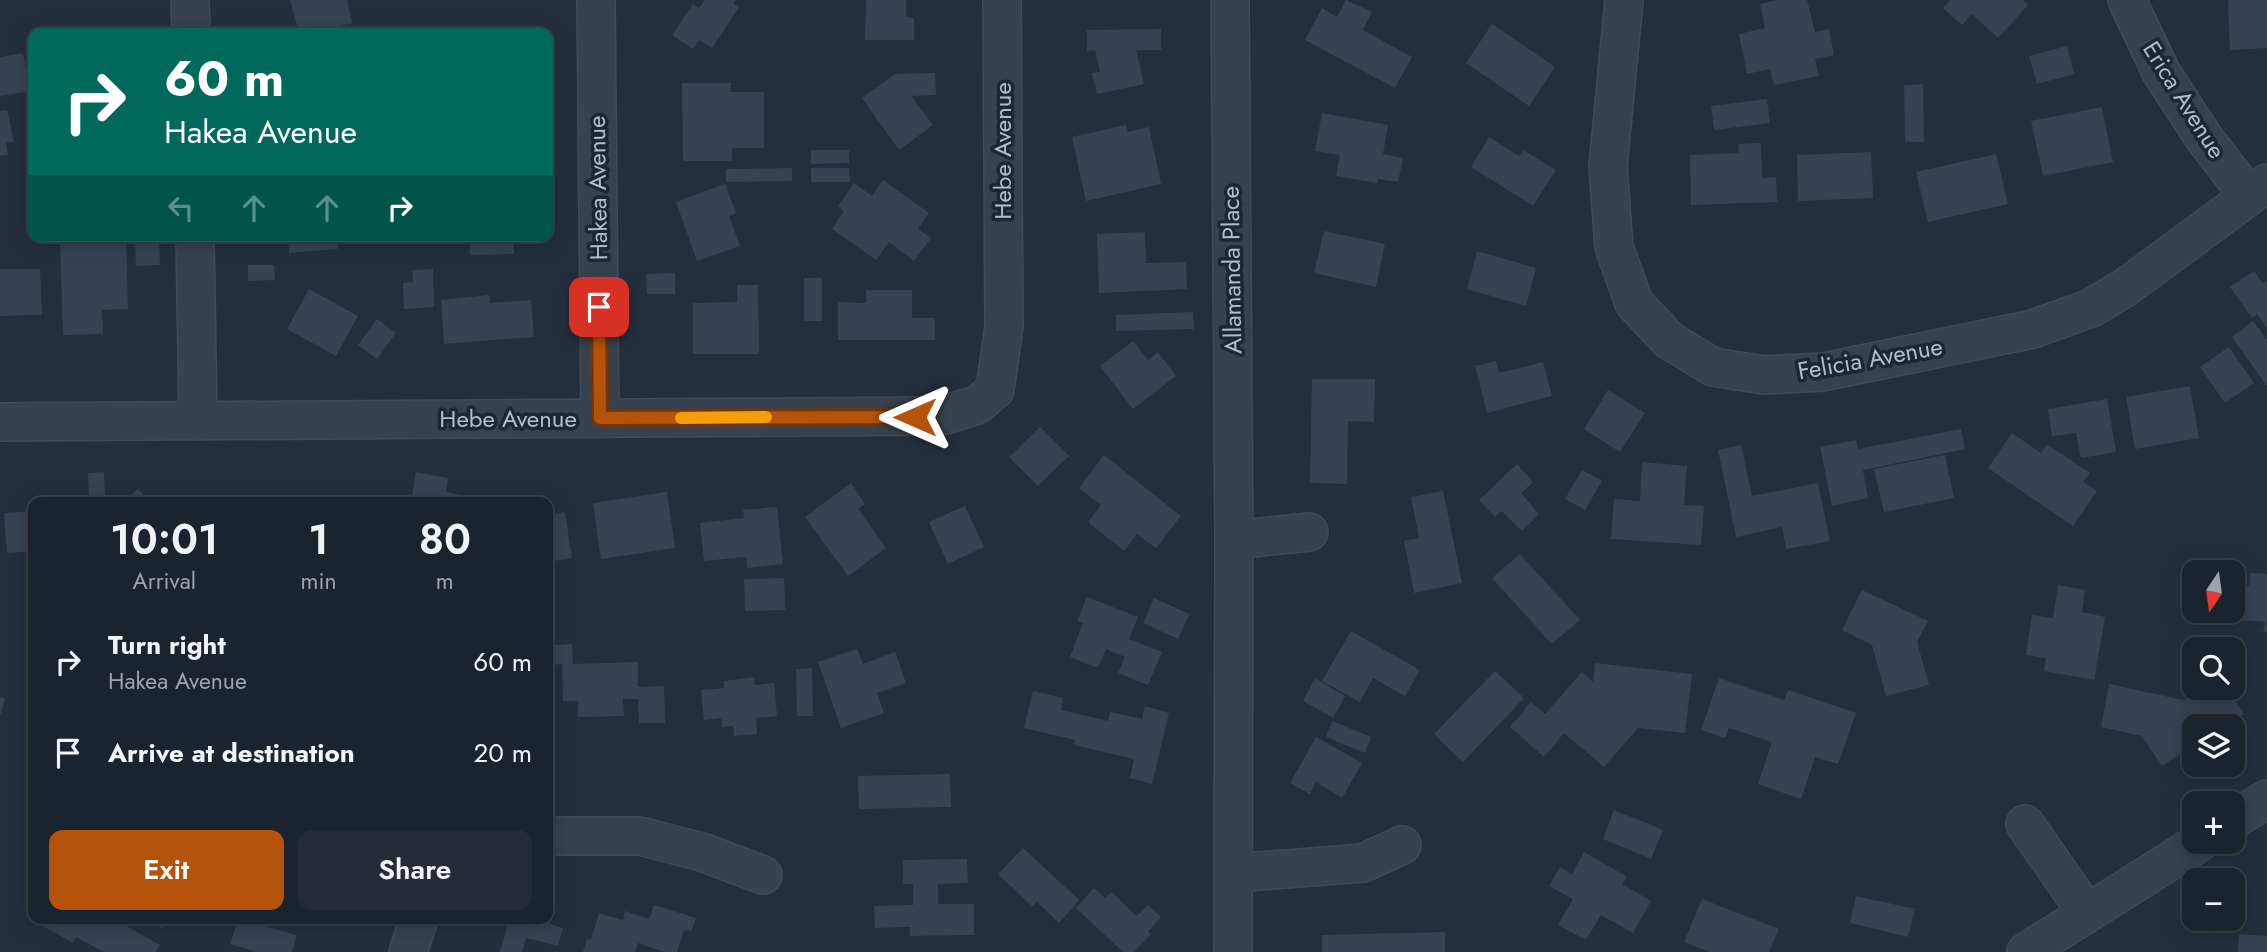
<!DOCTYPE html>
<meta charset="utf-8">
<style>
body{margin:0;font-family:Jost,sans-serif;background:#242b36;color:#f1f3f6;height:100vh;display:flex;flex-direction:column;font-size:26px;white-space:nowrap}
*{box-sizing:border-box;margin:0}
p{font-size:23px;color:#a0a4aa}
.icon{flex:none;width:38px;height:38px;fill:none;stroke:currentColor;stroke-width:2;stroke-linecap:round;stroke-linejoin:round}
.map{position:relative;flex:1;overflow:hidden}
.side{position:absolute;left:28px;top:497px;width:525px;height:427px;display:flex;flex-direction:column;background:#1b232e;border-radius:14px;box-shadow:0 4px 18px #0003,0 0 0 2px #39404a}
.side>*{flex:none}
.guide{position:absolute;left:28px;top:28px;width:525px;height:214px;border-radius:14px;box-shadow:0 4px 18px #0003,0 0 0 2px #39404a;background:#00695c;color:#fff;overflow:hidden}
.needle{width:46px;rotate:193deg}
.tools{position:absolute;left:2182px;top:560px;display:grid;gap:14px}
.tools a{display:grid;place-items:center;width:63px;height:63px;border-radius:14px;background:#1b232e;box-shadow:0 4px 18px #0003,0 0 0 2px #39404a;font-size:35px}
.pin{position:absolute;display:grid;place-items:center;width:60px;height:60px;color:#fff;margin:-30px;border-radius:14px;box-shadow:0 4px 10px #0006}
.me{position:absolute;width:77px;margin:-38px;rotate:270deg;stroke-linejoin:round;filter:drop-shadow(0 0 5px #0008)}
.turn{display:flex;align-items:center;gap:24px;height:147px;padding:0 21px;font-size:32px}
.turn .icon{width:91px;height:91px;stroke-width:2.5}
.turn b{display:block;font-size:49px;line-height:60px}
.lanes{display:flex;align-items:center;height:66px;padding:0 21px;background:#0003;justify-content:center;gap:35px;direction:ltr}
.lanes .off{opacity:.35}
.eta{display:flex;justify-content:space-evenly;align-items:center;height:119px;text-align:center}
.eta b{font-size:42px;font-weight:600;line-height:49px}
.primary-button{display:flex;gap:14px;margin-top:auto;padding:14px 21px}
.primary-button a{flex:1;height:80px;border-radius:14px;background:#b45309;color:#fff;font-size:28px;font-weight:600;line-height:80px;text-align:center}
.primary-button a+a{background:#242b36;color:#f1f3f6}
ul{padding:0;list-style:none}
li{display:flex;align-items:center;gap:21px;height:91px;padding:0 21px}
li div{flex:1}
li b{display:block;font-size:26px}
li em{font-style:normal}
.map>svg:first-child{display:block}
</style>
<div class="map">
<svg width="2267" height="952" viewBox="0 0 2267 952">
<rect width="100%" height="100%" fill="#242f3e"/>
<g fill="#364354">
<path d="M290 0H347L352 23 309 33H299Z"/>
<path d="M705 0H736L733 4 739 7 712 48 699 40 693 49 672 35 693 4 699 8Z"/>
<path d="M866 0H906V17L914 18V40H865Z"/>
<path d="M1346 0 1372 12 1363 30 1412 57 1395 88 1305 40 1322 8 1337 17Z"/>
<path d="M1778 0H1807L1815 32 1829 29 1834 55 1815 59 1819 76 1774 85 1770 69 1747 74 1739 34 1765 28 1760 4Z"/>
<path d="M1951 0H2023L2028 5 1998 38 1972 14 1962 25 1943 8Z"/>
<path d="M2228 0H2267V48L2230 50Z"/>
<path d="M1492 24 1555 67 1529 106 1466 63Z"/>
<path d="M1161 29V50H1136L1144 84 1097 94 1092 73 1100 72 1095 50 1087 51V30Z"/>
<path d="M2067 46 2074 74 2037 84 2029 56Z"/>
<path d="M23 53 30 91 0 96V57Z"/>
<path d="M935 73 936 95 911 96 933 125 899 150 862 98 895 74Z"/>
<path d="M682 83H731V92H764V148H732V161H683Z"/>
<path d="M1923 84 1924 142H1905L1904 85Z"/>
<path d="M1767 99 1770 123 1714 130 1711 106Z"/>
<path d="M2102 107 2113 162 2043 176 2031 121Z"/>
<path d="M7 110 14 142 6 143 8 155 0 156V111Z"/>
<path d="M1322 113 1388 125 1383 154 1403 158 1398 182 1378 179 1377 183 1336 176 1340 155 1315 151Z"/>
<path d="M1126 125 1128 132 1149 127 1161 184 1086 201 1072 137Z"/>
<path d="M1489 137 1519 156 1523 150 1556 170 1533 206 1471 167Z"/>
<path d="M1761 143 1762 178 1776 177 1777 202 1691 205 1690 155 1739 153 1738 144Z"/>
<path d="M811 150H849V163L811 164Z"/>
<path d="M1871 152 1873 198 1798 201 1797 155Z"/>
<path d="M1996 154 2008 204 1928 222 1916 172Z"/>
<path d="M792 168V181L726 182V169Z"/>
<path d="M811 168H849L850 182H811Z"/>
<path d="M883 180 929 213 918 229 931 238 914 261 889 242 876 260 832 229 844 211 838 206 854 183 872 196Z"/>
<path d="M725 184 736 213 729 216 740 246 697 261 676 202Z"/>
<path d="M1324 231 1385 244 1376 287 1314 273Z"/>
<path d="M1145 232 1146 263 1186 262 1187 289 1099 293 1097 234Z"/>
<path d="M67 236H126L128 309 102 310 103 334 63 335 60 239H67Z"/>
<path d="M135 236H159L160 265 136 266Z"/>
<path d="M288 236H337L338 249 289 253Z"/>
<path d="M470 236H513L514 254 470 255Z"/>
<path d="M1477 251 1536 268 1526 306 1467 289Z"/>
<path d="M248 265H274L275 280 248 281Z"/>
<path d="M0 269H40L42 315 0 316Z"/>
<path d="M433 269 434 307 404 309 403 283 413 282 412 270Z"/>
<path d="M2254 271 2263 284 2267 281V328L2257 314 2252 318 2230 287Z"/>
<path d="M675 273V294H647L646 274Z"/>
<rect x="804" y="278" width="18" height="43"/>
<path d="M737 285H758L759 354H693V303L737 302Z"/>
<path d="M309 289 358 316 336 356 287 329Z"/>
<path d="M866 290H912V318H935V340H838V302L866 303Z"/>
<path d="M489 295 490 303 531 300 534 337 444 344 441 300Z"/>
<path d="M1193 312 1194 329 1116 331V315Z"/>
<path d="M377 319 396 333 377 359 358 345Z"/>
<path d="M2253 321 2267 340V386L2232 337Z"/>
<path d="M1133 341 1148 360 1158 352 1176 376 1133 409 1100 366Z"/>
<path d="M2229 347 2254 383 2225 403 2200 367Z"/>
<path d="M1496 361 1499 373 1543 362 1552 396 1487 413 1475 366Z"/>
<path d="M1312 379H1375L1374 422 1348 421 1347 484 1310 483Z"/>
<path d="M2190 386 2199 438 2135 449 2126 397Z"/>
<path d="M1608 390 1645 413 1620 452 1584 429Z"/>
<path d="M2107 399 2116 452 2081 458 2076 433 2052 436 2048 409Z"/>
<path d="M1040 427 1069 456 1038 486 1009 457Z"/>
<path d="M1961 429 1965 449 1863 470 1868 498 1832 506 1820 447 1856 440 1858 449Z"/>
<path d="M2012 433 2041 453 2047 444 2090 473 2083 482 2097 491 2073 526 1988 468Z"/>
<path d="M1741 445 1752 496 1818 483 1830 541 1786 549 1782 527 1736 537 1718 450Z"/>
<path d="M1104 455 1181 516 1156 548 1137 534 1124 551 1088 522 1101 505 1079 488Z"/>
<path d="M1945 455 1954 498 1884 512 1874 469Z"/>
<path d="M1642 462 1687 466 1684 505 1704 506 1701 545 1611 539 1614 499 1640 501Z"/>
<path d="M1517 464 1533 482 1521 493 1539 514 1522 531 1502 511 1495 517 1479 500Z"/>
<path d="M1582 470 1602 481 1585 510 1565 499Z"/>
<path d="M104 472 105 502H89L88 473Z"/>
<path d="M416 472 448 478 446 492 483 499V502H411Z"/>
<path d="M851 483 865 504 858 509 886 548 848 576 805 517Z"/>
<path d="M138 489 149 502H124Z"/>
<path d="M1443 491 1462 583 1414 593 1404 541 1419 538 1411 497Z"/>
<path d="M667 492 675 548 601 559 593 503Z"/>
<path d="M965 506 984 547 948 564 929 522Z"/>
<path d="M777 507 783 564 747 568 746 557 704 561 700 523 744 518 743 510Z"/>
<path d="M33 511V551L7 553 4 513Z"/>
<path d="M565 512 572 558 548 562V515Z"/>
<path d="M1520 554 1580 620 1552 644 1492 578Z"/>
<path d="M2250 573 2267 574V632L2263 631 2266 622 2214 618V611H2233V585L2249 586Z"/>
<path d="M784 578 785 610 745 611 744 579Z"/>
<path d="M2058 585 2085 590 2082 612 2105 617 2094 680 2044 671 2046 658 2026 655 2032 615 2053 618Z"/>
<path d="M1862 590 1928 621 1917 642 1929 685 1886 696 1872 645 1842 630Z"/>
<path d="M1087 597 1138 617 1129 639 1162 652 1148 685 1118 673 1125 657 1106 649 1098 668 1070 657 1083 623 1077 621Z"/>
<path d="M1154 598 1189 614 1178 639 1143 623Z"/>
<path d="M1351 631 1420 670 1405 696 1373 678 1360 702 1322 681Z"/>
<path d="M572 644 573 664 638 662V687L664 686 665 723H639L638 699H623L624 716 578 717V701H563L562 664 551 665 550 645Z"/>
<path d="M857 649 863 664 895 652 906 683 877 693 884 713 841 728 818 662Z"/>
<path d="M1595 663 1692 674 1685 733 1638 728 1604 767 1564 733 1544 757 1510 727 1531 702 1545 714 1582 672 1593 682Z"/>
<path d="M812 668 813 716H797L796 669Z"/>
<path d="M1495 671 1524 698 1463 762 1434 734Z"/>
<path d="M754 677 755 685 774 683 777 716 756 718 757 734 734 736 733 726 722 727 721 718 704 720 701 690 724 688V681Z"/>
<path d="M1315 678 1345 696 1333 718 1303 701Z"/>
<path d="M1719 678 1784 700 1788 690 1856 713 1838 764 1815 757 1801 799 1758 784 1772 742 1729 728 1725 738 1701 730Z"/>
<path d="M2109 684 2183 700 2202 688H2227L2244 714 2224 726H2194V745L2162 766 2142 736 2101 727Z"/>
<path d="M1033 691 1063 698 1061 710 1108 721 1110 712 1142 719 1145 706 1169 713 1152 784 1130 778 1134 759 1074 745 1075 740 1024 728Z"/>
<path d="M0 697 5 698 1 714H0Z"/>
<path d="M1332 721 1371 737 1365 753 1326 737Z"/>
<path d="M1316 737 1362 763 1342 798 1316 782 1310 794 1290 783Z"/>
<path d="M950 774 951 807 859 809 858 776Z"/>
<path d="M1614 810 1663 830 1651 859 1603 839Z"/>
<path d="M1023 848 1079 900 1059 923 1037 902 1032 906 998 874Z"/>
<path d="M1584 852 1627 877 1622 884 1651 901 1633 933 1601 915 1586 940 1558 925 1573 899 1549 886 1560 867 1572 874Z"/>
<path d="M967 859 968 883 938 884V904H974V935L910 936V927L875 928 874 906 913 905V884H903V860Z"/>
<path d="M1094 888 1105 898 1111 892 1137 916 1148 905 1161 917 1148 932 1151 934 1134 952H1123L1076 908Z"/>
<path d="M1856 896 1915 909 1908 937 1850 923Z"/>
<path d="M1702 899 1779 929 1769 952H1709L1684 942Z"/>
<path d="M654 905 696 918 691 932 684 930 677 952H665L638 943 635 952H583L587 939 591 940 599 913 623 920 625 911 649 919Z"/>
<path d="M548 913 552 914 549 924 563 928 558 946 526 938 522 952H500L509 919H548Z"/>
<path d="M39 919H133L128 927 160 945 156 952H104L76 937 73 943 37 923Z"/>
<path d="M144 919H167L162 928Z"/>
<path d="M238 919 297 935 292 952H257L230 944Z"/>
<path d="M1445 932V952H1322V935Z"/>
<path d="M2239 934 2267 936V952H2238Z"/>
</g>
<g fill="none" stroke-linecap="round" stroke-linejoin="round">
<g stroke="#414a57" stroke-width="40">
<g id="street">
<path d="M190 0 191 33"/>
<path d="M596 0 600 418"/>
<path d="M1230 0 1234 540 1233 952"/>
<path d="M1624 0 1608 167 1614 247 1634 303 1669 340 1713 367 1764 375 1823 372 2033 329 2091 308 2126 287 2267 183"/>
<path d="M2127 0 2161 72 2204 138 2248 195"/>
<path d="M195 236 198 421"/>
<path d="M0 422 941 416 977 405 995 390 1004 326 1002 0"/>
<path d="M1234 540 1309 532"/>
<path d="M2233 820 2267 799"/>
<path d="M2025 824 2087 913"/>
<path d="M548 836H640L702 852 763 875"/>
<path d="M1234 873 1363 863 1402 845"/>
<path d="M408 952 419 919"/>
<path d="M2026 952 2200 842"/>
</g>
</g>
<use href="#street" stroke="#38414e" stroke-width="37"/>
</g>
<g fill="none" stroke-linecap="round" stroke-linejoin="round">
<g stroke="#753606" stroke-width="18">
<path id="route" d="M599 307 600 418 915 417"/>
</g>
<use href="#route" stroke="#b45309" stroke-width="12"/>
<path stroke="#f59e0b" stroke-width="12" d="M681 418 766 417"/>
</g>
<g text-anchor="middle" stroke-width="7" stroke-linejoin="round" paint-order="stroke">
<g font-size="24" fill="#b4bcc9" stroke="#1d2633">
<text transform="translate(2184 100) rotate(58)" y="8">Erica Avenue</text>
<text transform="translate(1003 151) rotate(-90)" y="8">Hebe Avenue</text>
<text transform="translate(598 188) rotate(-91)" y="8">Hakea Avenue</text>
<text transform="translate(1232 270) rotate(-91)" y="8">Allamanda Place</text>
<text transform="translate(1870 359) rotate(-10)" y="8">Felicia Avenue</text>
<text x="508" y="427">Hebe Avenue</text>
</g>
</g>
</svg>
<div class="tools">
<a><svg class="needle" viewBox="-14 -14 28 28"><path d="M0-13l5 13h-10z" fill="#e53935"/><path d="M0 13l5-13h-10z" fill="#a0a4aa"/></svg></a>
<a><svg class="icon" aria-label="search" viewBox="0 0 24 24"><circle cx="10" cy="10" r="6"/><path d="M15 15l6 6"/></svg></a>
<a><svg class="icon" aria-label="layers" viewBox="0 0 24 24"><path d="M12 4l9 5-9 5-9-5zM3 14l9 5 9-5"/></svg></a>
<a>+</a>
<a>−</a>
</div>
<div class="pin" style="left:599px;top:307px;background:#d93025"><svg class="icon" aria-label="arrive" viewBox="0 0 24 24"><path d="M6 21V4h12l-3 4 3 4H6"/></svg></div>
<svg class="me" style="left:915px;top:417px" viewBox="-20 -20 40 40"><path d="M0-17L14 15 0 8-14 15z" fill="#b45309" stroke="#fff" stroke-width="4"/></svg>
<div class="guide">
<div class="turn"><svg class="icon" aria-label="right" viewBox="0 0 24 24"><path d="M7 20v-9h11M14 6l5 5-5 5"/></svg><div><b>60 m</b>Hakea Avenue</div></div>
<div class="lanes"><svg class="icon off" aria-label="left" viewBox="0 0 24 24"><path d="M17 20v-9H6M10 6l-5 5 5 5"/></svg><svg class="icon off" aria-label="ahead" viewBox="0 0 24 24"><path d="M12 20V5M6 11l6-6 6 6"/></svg><svg class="icon off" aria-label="ahead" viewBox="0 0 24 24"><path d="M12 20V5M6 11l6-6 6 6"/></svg><svg class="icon" aria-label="right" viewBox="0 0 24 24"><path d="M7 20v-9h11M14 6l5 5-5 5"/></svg></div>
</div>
<section class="side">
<div class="eta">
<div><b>10:01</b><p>Arrival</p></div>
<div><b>1</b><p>min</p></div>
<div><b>80</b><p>m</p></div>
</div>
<ul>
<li><svg class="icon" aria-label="right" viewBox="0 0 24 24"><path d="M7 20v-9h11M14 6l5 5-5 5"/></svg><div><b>Turn right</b><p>Hakea Avenue</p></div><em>60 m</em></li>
<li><svg class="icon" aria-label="arrive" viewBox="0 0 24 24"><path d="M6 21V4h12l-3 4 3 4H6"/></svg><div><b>Arrive at destination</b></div><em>20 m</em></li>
</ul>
<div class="primary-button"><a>Exit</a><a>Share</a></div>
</section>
</div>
